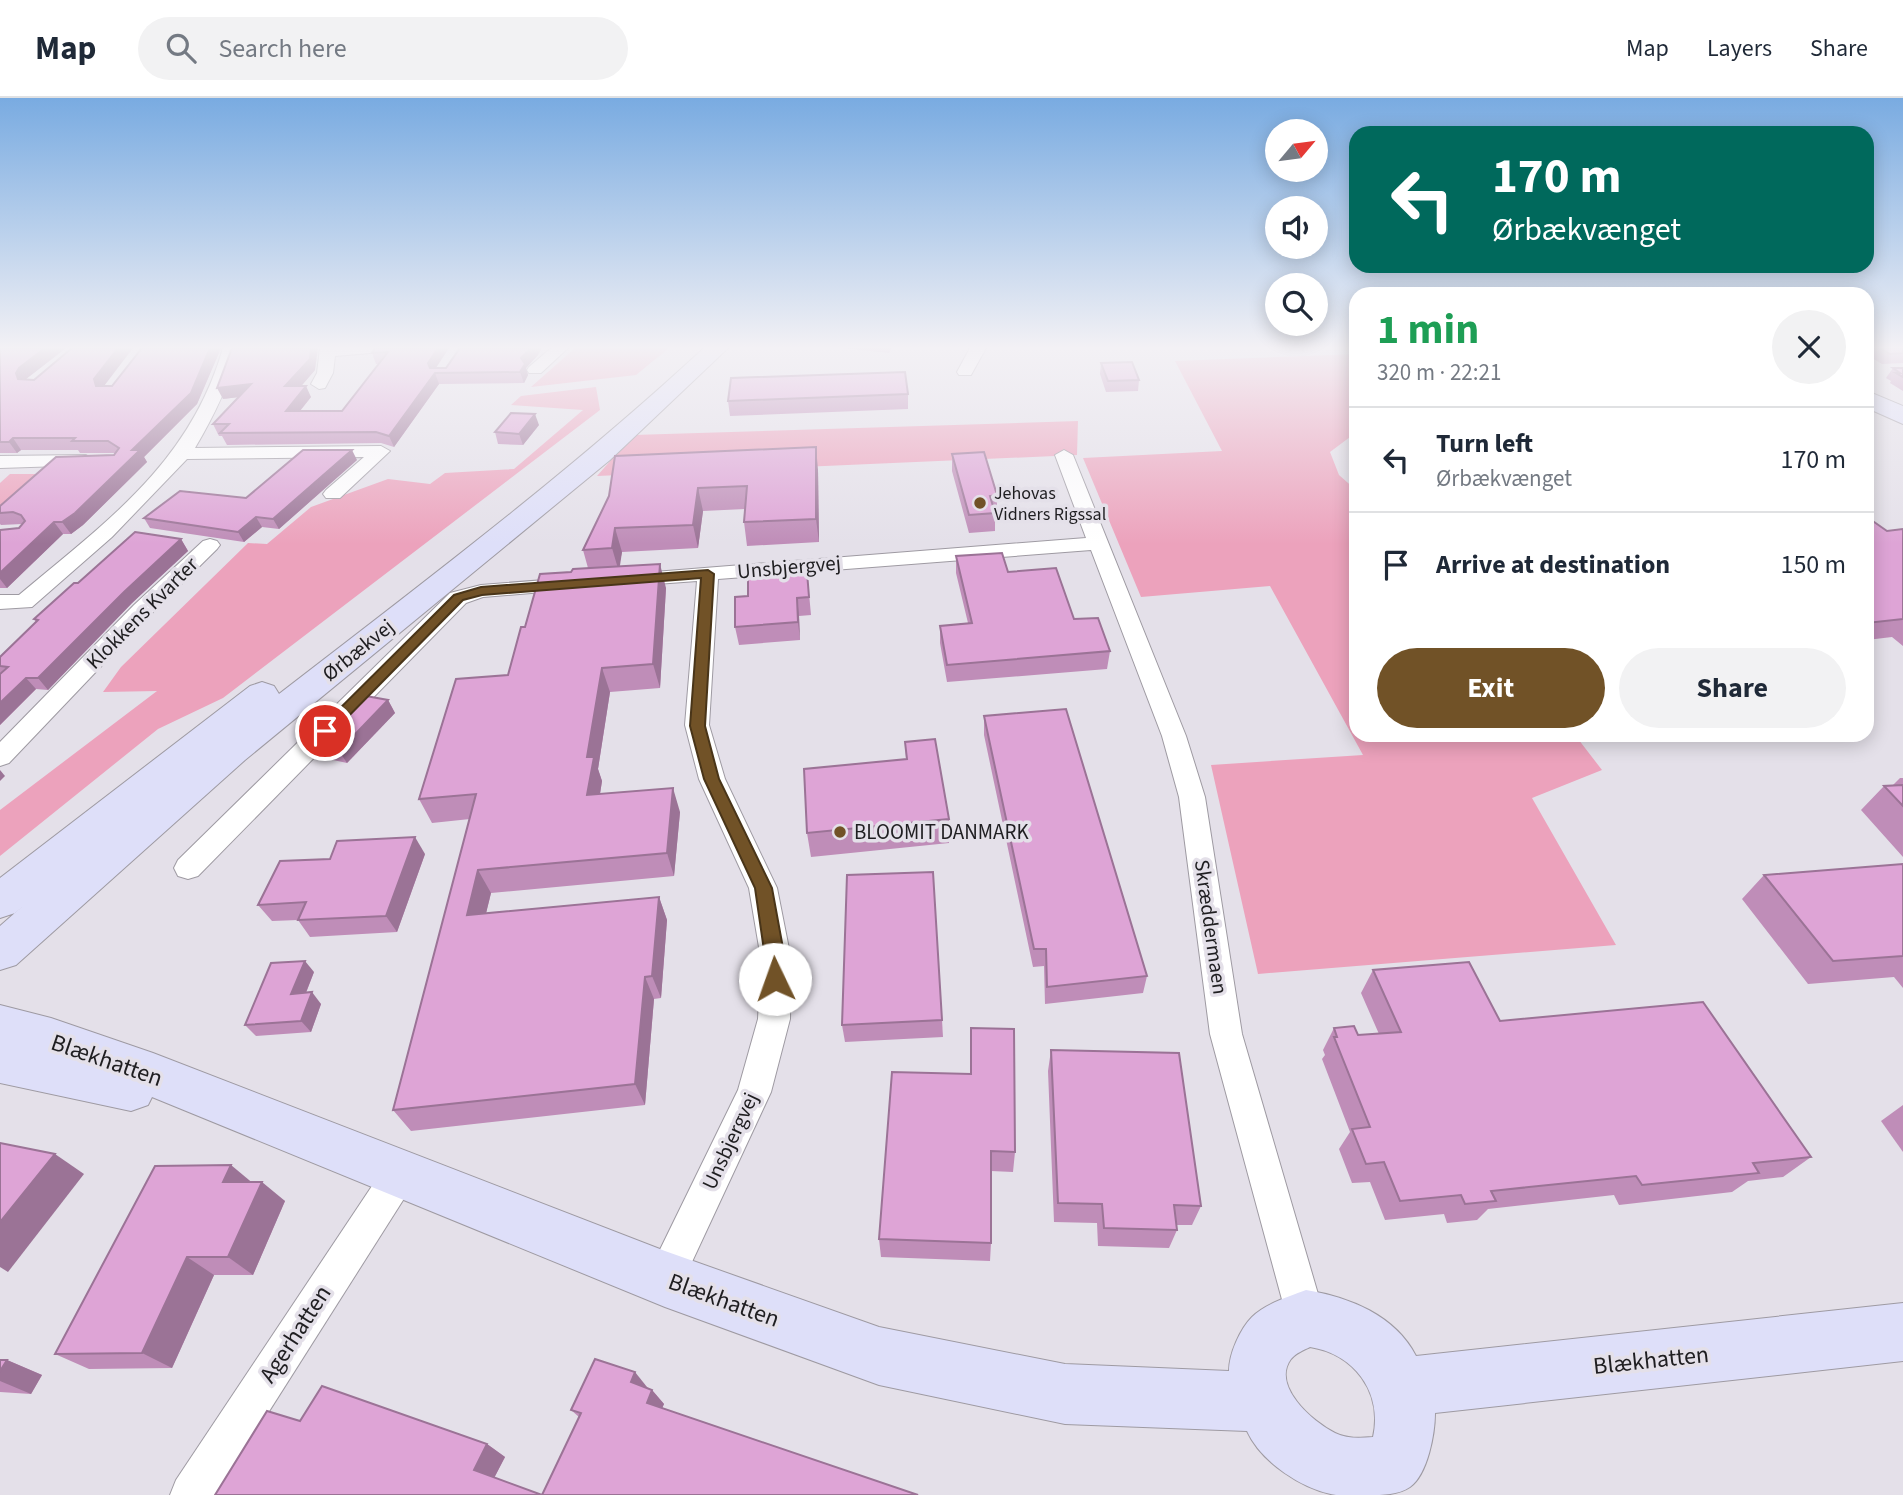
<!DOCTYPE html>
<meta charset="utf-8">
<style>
body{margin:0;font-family:"Source Sans 3",sans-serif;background:#f2f2f3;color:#1f2937;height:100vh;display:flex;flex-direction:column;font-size:26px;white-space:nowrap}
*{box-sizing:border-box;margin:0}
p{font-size:23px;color:#747a83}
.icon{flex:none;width:38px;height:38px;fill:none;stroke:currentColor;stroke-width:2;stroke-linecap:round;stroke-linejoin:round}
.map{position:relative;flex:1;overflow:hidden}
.panel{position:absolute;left:1349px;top:189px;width:525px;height:455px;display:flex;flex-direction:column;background:#fff;border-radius:21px;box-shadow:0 4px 18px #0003}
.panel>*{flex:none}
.hud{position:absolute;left:1349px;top:28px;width:525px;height:147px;border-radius:21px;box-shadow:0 4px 18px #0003;background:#00695c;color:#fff;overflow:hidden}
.needle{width:46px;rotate:61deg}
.fabs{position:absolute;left:1265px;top:21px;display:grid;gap:14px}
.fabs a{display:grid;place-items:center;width:63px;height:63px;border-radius:50%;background:#fff;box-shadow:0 4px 18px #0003;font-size:35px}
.pin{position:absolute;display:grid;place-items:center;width:60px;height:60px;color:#fff;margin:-30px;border:4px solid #fff;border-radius:50%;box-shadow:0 2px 7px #0007}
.me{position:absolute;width:77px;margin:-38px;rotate:357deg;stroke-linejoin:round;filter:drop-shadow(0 0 5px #0008)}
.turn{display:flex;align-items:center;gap:24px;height:147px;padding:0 28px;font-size:32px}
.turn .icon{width:91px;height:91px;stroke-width:2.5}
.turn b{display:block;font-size:49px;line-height:60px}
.round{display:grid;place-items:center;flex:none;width:74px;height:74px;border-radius:37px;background:#f2f2f3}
.summary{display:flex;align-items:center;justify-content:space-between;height:119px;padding:0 28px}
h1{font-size:42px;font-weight:700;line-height:52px;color:#1e9e55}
.button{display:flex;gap:14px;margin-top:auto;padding:14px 28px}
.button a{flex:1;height:80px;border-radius:42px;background:#715227;color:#fff;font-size:28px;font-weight:700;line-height:80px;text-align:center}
.button a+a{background:#f2f2f3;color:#1f2937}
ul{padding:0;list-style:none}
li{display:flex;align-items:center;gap:21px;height:105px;padding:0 28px;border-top:2px solid #e0e1e3}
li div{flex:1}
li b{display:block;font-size:26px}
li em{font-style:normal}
header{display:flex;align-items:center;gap:42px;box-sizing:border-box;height:98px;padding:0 35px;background:#fff;border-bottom:2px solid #e0e1e3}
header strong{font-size:33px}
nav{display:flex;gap:38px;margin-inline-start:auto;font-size:24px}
.search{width:490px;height:63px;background:#f2f2f3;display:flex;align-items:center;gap:18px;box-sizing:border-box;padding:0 24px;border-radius:38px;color:#747a83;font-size:26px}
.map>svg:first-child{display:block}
</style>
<header>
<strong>Map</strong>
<div class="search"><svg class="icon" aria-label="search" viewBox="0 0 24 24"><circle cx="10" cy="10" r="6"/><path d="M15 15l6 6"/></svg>Search here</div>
<nav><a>Map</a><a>Layers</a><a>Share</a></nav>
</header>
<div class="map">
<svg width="1903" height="1397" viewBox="0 0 1903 1397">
<rect width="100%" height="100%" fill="#e4e0e9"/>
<g fill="#eca2bc">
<path d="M575 250H669L636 277 531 289Z"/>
<path d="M1356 256V339H1350L1330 354 1339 377 1356 392V637H1575L1602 672 1532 700 1616 847 1258 876 1211 667 1363 657 1270 488 1141 499 1083 360 1222 353 1175 263Z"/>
<path d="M596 289 600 312 223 600 158 631 0 758V712L157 593 103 594 121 569 248 445 267 446 311 409 388 381 430 386 445 375 514 371 583 312 511 307 521 298Z"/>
<path d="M1078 323 1077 357 597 378 633 337Z"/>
<path d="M10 376H55L0 423V385Z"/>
</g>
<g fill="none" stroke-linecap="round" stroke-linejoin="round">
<g stroke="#9e9aa2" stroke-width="2">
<g id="street">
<path d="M223 250H239C229 287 214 318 195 350L381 348 390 353 340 400H326L323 396 326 392 364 359 187 361 112 439 32 509 0 511V497H19C106 424 190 365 223 250Z"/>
<path d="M320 250H378L370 255 335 258 333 275 325 290 319 291 311 286 317 275Z"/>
<path d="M551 250H568L541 275H529L527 272 529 269Z"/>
<path d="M970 250H986L971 277H959L957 274Z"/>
<path d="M1064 352 1073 357 1186 638 1205 699 1242 936 1325 1220 1320 1234 1306 1239 1292 1234 1287 1220 1210 936 1179 699 1162 638 1091 452 718 481 709 627 725 681 777 790 791 861 790 921 771 994 678 1194 665 1200 652 1194 646 1181 652 1168 738 992 758 921 761 861 749 790 699 681 685 627 697 483 629 488 622 486 618 482 622 478 629 476 1086 440 1055 357Z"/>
<path d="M86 357 95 363 92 367 0 370V358Z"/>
<path d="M210 441 217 443 220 447 217 451 150 517 9 665 0 668V644L134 507 203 443Z"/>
<path d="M570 480 578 481 581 486 578 491 483 499 466 505 198 778 188 781 178 778 174 770 178 762 450 495 481 487Z"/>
<path d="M400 1059 412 1064 418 1076 412 1088 216 1397H170L176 1382 388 1064Z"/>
</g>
</g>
<g stroke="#9e9aa2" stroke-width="2">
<g id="secondary">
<path d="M704 250H728L610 362 245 662 16 867 0 872V828L24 807 15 815 0 820V780L250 588 262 584 274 588 279 596C424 484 569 375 704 250Z"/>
<path d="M1867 293 1903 308V326L1867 310Z"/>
<path d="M0 907 51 920 153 955 665 1153 879 1229 1065 1266 1229 1273C1229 1256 1240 1231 1252 1219 1265 1206 1290 1198 1306 1192 1349 1199 1395 1217 1416 1258L1903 1205V1263L1435 1315C1435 1335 1428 1376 1410 1389 1398 1397 1383 1397 1369 1397 1358 1397 1347 1397 1336 1397 1303 1392 1261 1364 1247 1333L1065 1326 879 1287 665 1209 152 999 148 1007 131 1013 0 985ZM1310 1249C1354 1256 1383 1294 1373 1339 1360 1340 1347 1341 1335 1335 1313 1324 1271 1288 1291 1261 1296 1255 1304 1252 1310 1249Z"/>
</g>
</g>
<use href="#street" fill="#fff" fill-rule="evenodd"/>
<use href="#secondary" fill="#dedff9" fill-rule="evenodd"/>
</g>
<g fill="#bf8db8">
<path d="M0 250H66L26 281 112 288 142 250H221L197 306 144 359 147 364 83 427 71 436H63L7 490H0V432L19 430 22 426 1 427 0 426V408L114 357 115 355H80L78 352H21L17 355H0Z"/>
<path d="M449 250 435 270H446L538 257 526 270 528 277 524 285 439 286 394 349 381 345 227 347 222 338H219L213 326 238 299 223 301 315 272 301 288 311 299 300 313H342L379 266H376L372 255Z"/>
<path d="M842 250H892L889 255Z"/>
<path d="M1867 250H1903V265L1882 266 1867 257Z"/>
<path d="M1101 265 1139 282 1138 293 1106 294 1100 276Z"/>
<path d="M1893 270H1903V293L1890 285 1891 283 1886 280Z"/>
<path d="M908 296V311L730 318 728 303Z"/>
<path d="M539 327 523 347 498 346 495 334Z"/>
<path d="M952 356 997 397V415H995V433L969 435 952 373Z"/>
<path d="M357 362 279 431 262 429 244 444 150 430 144 420 246 400Z"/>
<path d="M818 372 819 444 747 448 744 424 745 411 703 413 698 450 622 454 619 468 666 490 660 590 610 594 598 671 602 683 600 696 680 714 674 778 491 795 486 815 659 799 667 822 661 900 654 901 645 1007 411 1033 393 1012 470 721 432 725 419 701 508 577 525 529 571 474 588 470 583 452 609 398Z"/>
<path d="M1867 419 1887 433 1903 431V548L1892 539 1867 542Z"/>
<path d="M181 441 188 453 132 505 48 592 36 591 0 627V559L36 524 34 521 78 485Z"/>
<path d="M956 458 1008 474 1074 521 1110 553 1107 571 947 584 940 545V528L968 525 956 475Z"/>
<path d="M807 474 811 517 799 518 800 542 739 547 735 529 748 498Z"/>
<path d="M388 602 395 615 347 665 324 660 316 648Z"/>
<path d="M984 618 1147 878 1143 895 1045 906 1044 868 1033 869 984 637Z"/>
<path d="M905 644 949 721V745L811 759 807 735 906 661Z"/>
<path d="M1900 680H1903V759L1861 712 1884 688H1892Z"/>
<path d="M425 756 397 834 310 839 298 822 272 823 258 807Z"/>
<path d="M1903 766V890L1894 879 1808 886 1742 801 1764 777Z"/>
<path d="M1373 872 1500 923 1811 1059 1783 1079 1748 1083 1732 1094 1619 1107 1614 1097 1488 1111 1477 1122 1447 1125 1444 1116 1385 1122 1370 1084 1352 1085 1339 1051 1350 1034 1322 961 1325 957 1323 952 1334 930 1358 937 1379 936 1361 895Z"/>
<path d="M314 874 306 895 321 906 311 934 256 938 245 927Z"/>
<path d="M942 922 943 939 845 944 842 927Z"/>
<path d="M1051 952 1201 1108 1192 1127H1176L1177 1132 1169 1150 1098 1148 1097 1125 1054 1124 1048 973Z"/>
<path d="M892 974 1015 1054 1013 1074 991 1073V1145L990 1163 881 1159 879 1141Z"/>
<path d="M1903 1007V1054L1881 1023Z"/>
<path d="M252 1084 285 1103 253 1177H214L172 1270 89 1271 55 1256Z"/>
<path d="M0 1262H7L42 1277 31 1296 0 1294Z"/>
<path d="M647 1289 652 1292 664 1306 662 1310 918 1397H215L300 1323 487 1346 505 1359 494 1380 542 1397 579 1319 571 1312Z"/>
</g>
<g fill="#9b7396">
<path d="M45 250H66L26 281H18L16 275 19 270Z"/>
<path d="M118 250H133L101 292 96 288 94 281Z"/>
<path d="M210 250H221L197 306 144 359 147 364 83 427 71 436 62 424 132 352Z"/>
<path d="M311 250H318L315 272 291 300 285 288Z"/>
<path d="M438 250H449L432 276 428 265Z"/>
<path d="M531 250H542L538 257 526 270 528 277 524 285 520 274 521 260Z"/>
<path d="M435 275 439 286 394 349 389 338Z"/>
<path d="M251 286 257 297 223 301 217 290Z"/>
<path d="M306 288 311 299 291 324 286 313Z"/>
<path d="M535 316 539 327 523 347 519 336Z"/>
<path d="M13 340 21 352 17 355 9 344Z"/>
<path d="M816 349 818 372 819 444 816 421Z"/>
<path d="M352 352 357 362 279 431 273 421Z"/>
<path d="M698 390 703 413 698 450 693 427Z"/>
<path d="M256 419 262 429 244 444 238 434Z"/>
<path d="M54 424 63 436 7 490 0 481V475Z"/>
<path d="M615 430 622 454 619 474 612 450Z"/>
<path d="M181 441 188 453 132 505 48 592 38 580 124 494Z"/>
<path d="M660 466 666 490 660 590 653 566Z"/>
<path d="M797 500 799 518 800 542 798 524Z"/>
<path d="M602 570 610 594 598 671 602 683 596 721 587 697V659Z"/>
<path d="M26 580 36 591 0 627V605Z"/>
<path d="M388 602 395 615 347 665 339 653Z"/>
<path d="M0 672 5 678 0 683Z"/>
<path d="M673 690 680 714 674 778 667 755Z"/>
<path d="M415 739 425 756 397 834 386 818Z"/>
<path d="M478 772 491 795 480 840 467 817Z"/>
<path d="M659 799 667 822 661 900 652 878Z"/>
<path d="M305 863 314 874 301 907 291 896Z"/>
<path d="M645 879 654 901 645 1007 635 986Z"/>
<path d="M312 894 321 906 311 934 301 923Z"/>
<path d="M55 1056 84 1076 8 1174 0 1169V1124Z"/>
<path d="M231 1067 255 1087 223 1084Z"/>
<path d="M262 1084 285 1103 253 1177 228 1159Z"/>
<path d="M187 1159 214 1177 172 1270 142 1255Z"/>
<path d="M7 1262 42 1277 31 1296 0 1283V1273Z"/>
<path d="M635 1274 647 1289 643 1298 631 1284Z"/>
<path d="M652 1292 664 1306 658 1319 647 1305Z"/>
<path d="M487 1346 505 1359 492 1384 474 1372Z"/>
</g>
<g fill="#dea4d6" stroke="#9b7396" stroke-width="2">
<path d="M0 250H45L19 270 16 275 18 281 34 282 72 250H118L94 281 96 288H112L142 250H210L191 295 132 352H140L75 415 62 424H54L0 475V432L19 430 25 423 21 417 13 414 0 415V408L56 359 114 357 119 350 108 343H72L75 340H13L9 344H0Z"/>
<path d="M232 250H311L310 261 285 288H306L286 313H342L388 254 372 255 375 250H438L428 265 430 270H446L460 250H531L521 260 525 266 520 274 435 275 389 338 376 334 220 335 229 326H213L251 286 217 290Z"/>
<path d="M1880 250H1903V255L1890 256Z"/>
<path d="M1132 264 1139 282 1108 283 1101 265Z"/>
<path d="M1893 270H1903V279L1896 275H1900Z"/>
<path d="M905 274 908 296 728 303 731 280Z"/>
<path d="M511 315 535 316 519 336 495 334Z"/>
<path d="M816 349V421L744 424 747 388 698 390 693 427 615 430 612 450 583 452 609 398 615 358Z"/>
<path d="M303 352H352L273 421 256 419 238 434 144 420 180 393 246 400Z"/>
<path d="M984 354 997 397 990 398 995 415 969 417 952 356Z"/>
<path d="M1867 419 1887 433 1903 431V521L1867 525Z"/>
<path d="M135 434 181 441 124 494 38 580H26L0 605V576L8 569 0 568V559L38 522 34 521 74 485H78Z"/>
<path d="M1002 455 1008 474 1056 470 1074 521 1098 520 1110 553 947 567 940 528 972 525 956 458Z"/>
<path d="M660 466 653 566 602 570 587 659H594L587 697 673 690 667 755 478 772 467 817 659 799 652 878 645 879 635 986 393 1012 476 696 419 701 456 581 508 577 521 529H525L540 476 571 474 573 471Z"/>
<path d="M807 474 809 499 797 500 798 524 735 529V499L748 498V479Z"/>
<path d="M366 598 388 602 339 653 316 648Z"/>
<path d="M1066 611 1147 878 1047 889 1046 851H1034L984 618Z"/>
<path d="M935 641 949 721 807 735 804 671 907 661 905 644Z"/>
<path d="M1903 687V708L1884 688Z"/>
<path d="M415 739 386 818 298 822 306 804 258 807 280 763 330 761 337 743Z"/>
<path d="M1903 766V858L1833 863 1764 777Z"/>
<path d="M933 774 942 922 842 927 847 777Z"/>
<path d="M305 863 291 896 312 894 301 923 245 927 271 865Z"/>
<path d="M1469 864 1500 923 1703 904 1811 1059 1753 1065 1759 1075 1642 1087 1636 1078 1491 1093 1496 1103 1465 1106 1461 1097 1400 1103 1384 1064 1366 1066 1352 1031 1370 1029 1334 939H1337L1334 930 1354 928 1358 937 1401 934 1373 872Z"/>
<path d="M971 930 1014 931 1015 1054 991 1053V1145L879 1141 892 974 971 976Z"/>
<path d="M1051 952 1179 955 1201 1108 1174 1107 1177 1132 1104 1130 1102 1106 1058 1105Z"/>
<path d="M0 1045 55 1056 0 1124Z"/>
<path d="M231 1067 223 1084H262L228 1159H187L142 1255 55 1256 155 1068Z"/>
<path d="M595 1261 635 1274 631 1284 652 1292 647 1305 918 1397H215L267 1313 300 1323 322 1288 487 1346 474 1372 542 1397 581 1315 571 1312Z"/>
<path d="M0 1262H7L0 1273Z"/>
</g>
<linearGradient id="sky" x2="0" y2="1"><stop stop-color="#79abe1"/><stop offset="0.56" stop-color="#f3f1f5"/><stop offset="1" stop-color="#f3f1f5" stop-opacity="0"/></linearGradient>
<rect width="1903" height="446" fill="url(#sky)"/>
<path fill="#715227" stroke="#493519" stroke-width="2" d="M708 472 714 476 705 628 719 681 772 790 785 861 782 887 775 889 769 887 755 790 704 681 690 628 701 480 482 497 463 502 330 637H320L317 633 454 497 481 489Z"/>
<g fill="#715227" stroke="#e4e0e9" stroke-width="2.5">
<circle cx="980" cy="405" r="7"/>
<circle cx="840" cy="734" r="7"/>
</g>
<g text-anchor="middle" stroke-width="7" stroke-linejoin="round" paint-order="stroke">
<g font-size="18" fill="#1f1e21" stroke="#e4e0e9" text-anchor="start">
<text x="994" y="401">Jehovas<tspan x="994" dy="21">Vidners Rigssal</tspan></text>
</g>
<g font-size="21" fill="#1f1e21" stroke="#e4e0e9">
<text transform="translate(789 469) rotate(-5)" y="7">Unsbjergvej</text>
<text transform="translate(142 515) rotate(-45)" y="7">Klokkens Kvarter</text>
<text transform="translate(358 552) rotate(-39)" y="7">Ørbækvej</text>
<text transform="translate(1211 829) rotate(82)" y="7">Skræddermaen</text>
<text transform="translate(730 1043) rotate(-65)" y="7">Unsbjergvej</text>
</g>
<g font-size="21" fill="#1f1e21" stroke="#e4e0e9" text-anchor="start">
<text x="854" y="741">BLOOMIT DANMARK</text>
</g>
<g font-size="24" fill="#1f1e21" stroke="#e4e0e9">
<text transform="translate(107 962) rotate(19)" y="8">Blækhatten</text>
<text transform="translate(724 1202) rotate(20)" y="8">Blækhatten</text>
<text transform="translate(295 1236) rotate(-57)" y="8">Agerhatten</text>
<text transform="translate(1651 1262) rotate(-6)" y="8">Blækhatten</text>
</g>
</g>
</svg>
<div class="fabs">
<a><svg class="needle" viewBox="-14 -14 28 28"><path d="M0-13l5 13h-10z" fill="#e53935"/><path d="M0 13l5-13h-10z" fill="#747a83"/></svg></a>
<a><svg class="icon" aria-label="sound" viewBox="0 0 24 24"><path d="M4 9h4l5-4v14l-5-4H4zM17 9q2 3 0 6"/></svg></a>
<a><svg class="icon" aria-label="search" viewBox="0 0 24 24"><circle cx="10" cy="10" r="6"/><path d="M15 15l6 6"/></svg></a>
</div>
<div class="pin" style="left:325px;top:633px;background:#d93025"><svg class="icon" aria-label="arrive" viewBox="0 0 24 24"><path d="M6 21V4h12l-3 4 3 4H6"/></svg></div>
<svg class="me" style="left:775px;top:881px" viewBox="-20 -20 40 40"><circle r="19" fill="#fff"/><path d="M0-13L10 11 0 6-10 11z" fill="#715227"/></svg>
<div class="hud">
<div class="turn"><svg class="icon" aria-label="left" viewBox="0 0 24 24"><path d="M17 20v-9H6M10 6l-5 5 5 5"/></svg><div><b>170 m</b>Ørbækvænget</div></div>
</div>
<section class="panel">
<div class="summary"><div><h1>1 min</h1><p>320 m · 22:21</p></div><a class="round"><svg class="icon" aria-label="close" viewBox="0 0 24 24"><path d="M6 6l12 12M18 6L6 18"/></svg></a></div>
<ul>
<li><svg class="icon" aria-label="left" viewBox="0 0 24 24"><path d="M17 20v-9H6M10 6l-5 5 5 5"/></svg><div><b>Turn left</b><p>Ørbækvænget</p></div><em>170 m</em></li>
<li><svg class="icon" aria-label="arrive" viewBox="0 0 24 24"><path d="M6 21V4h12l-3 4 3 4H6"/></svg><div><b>Arrive at destination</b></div><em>150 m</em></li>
</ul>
<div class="button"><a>Exit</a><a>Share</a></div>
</section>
</div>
